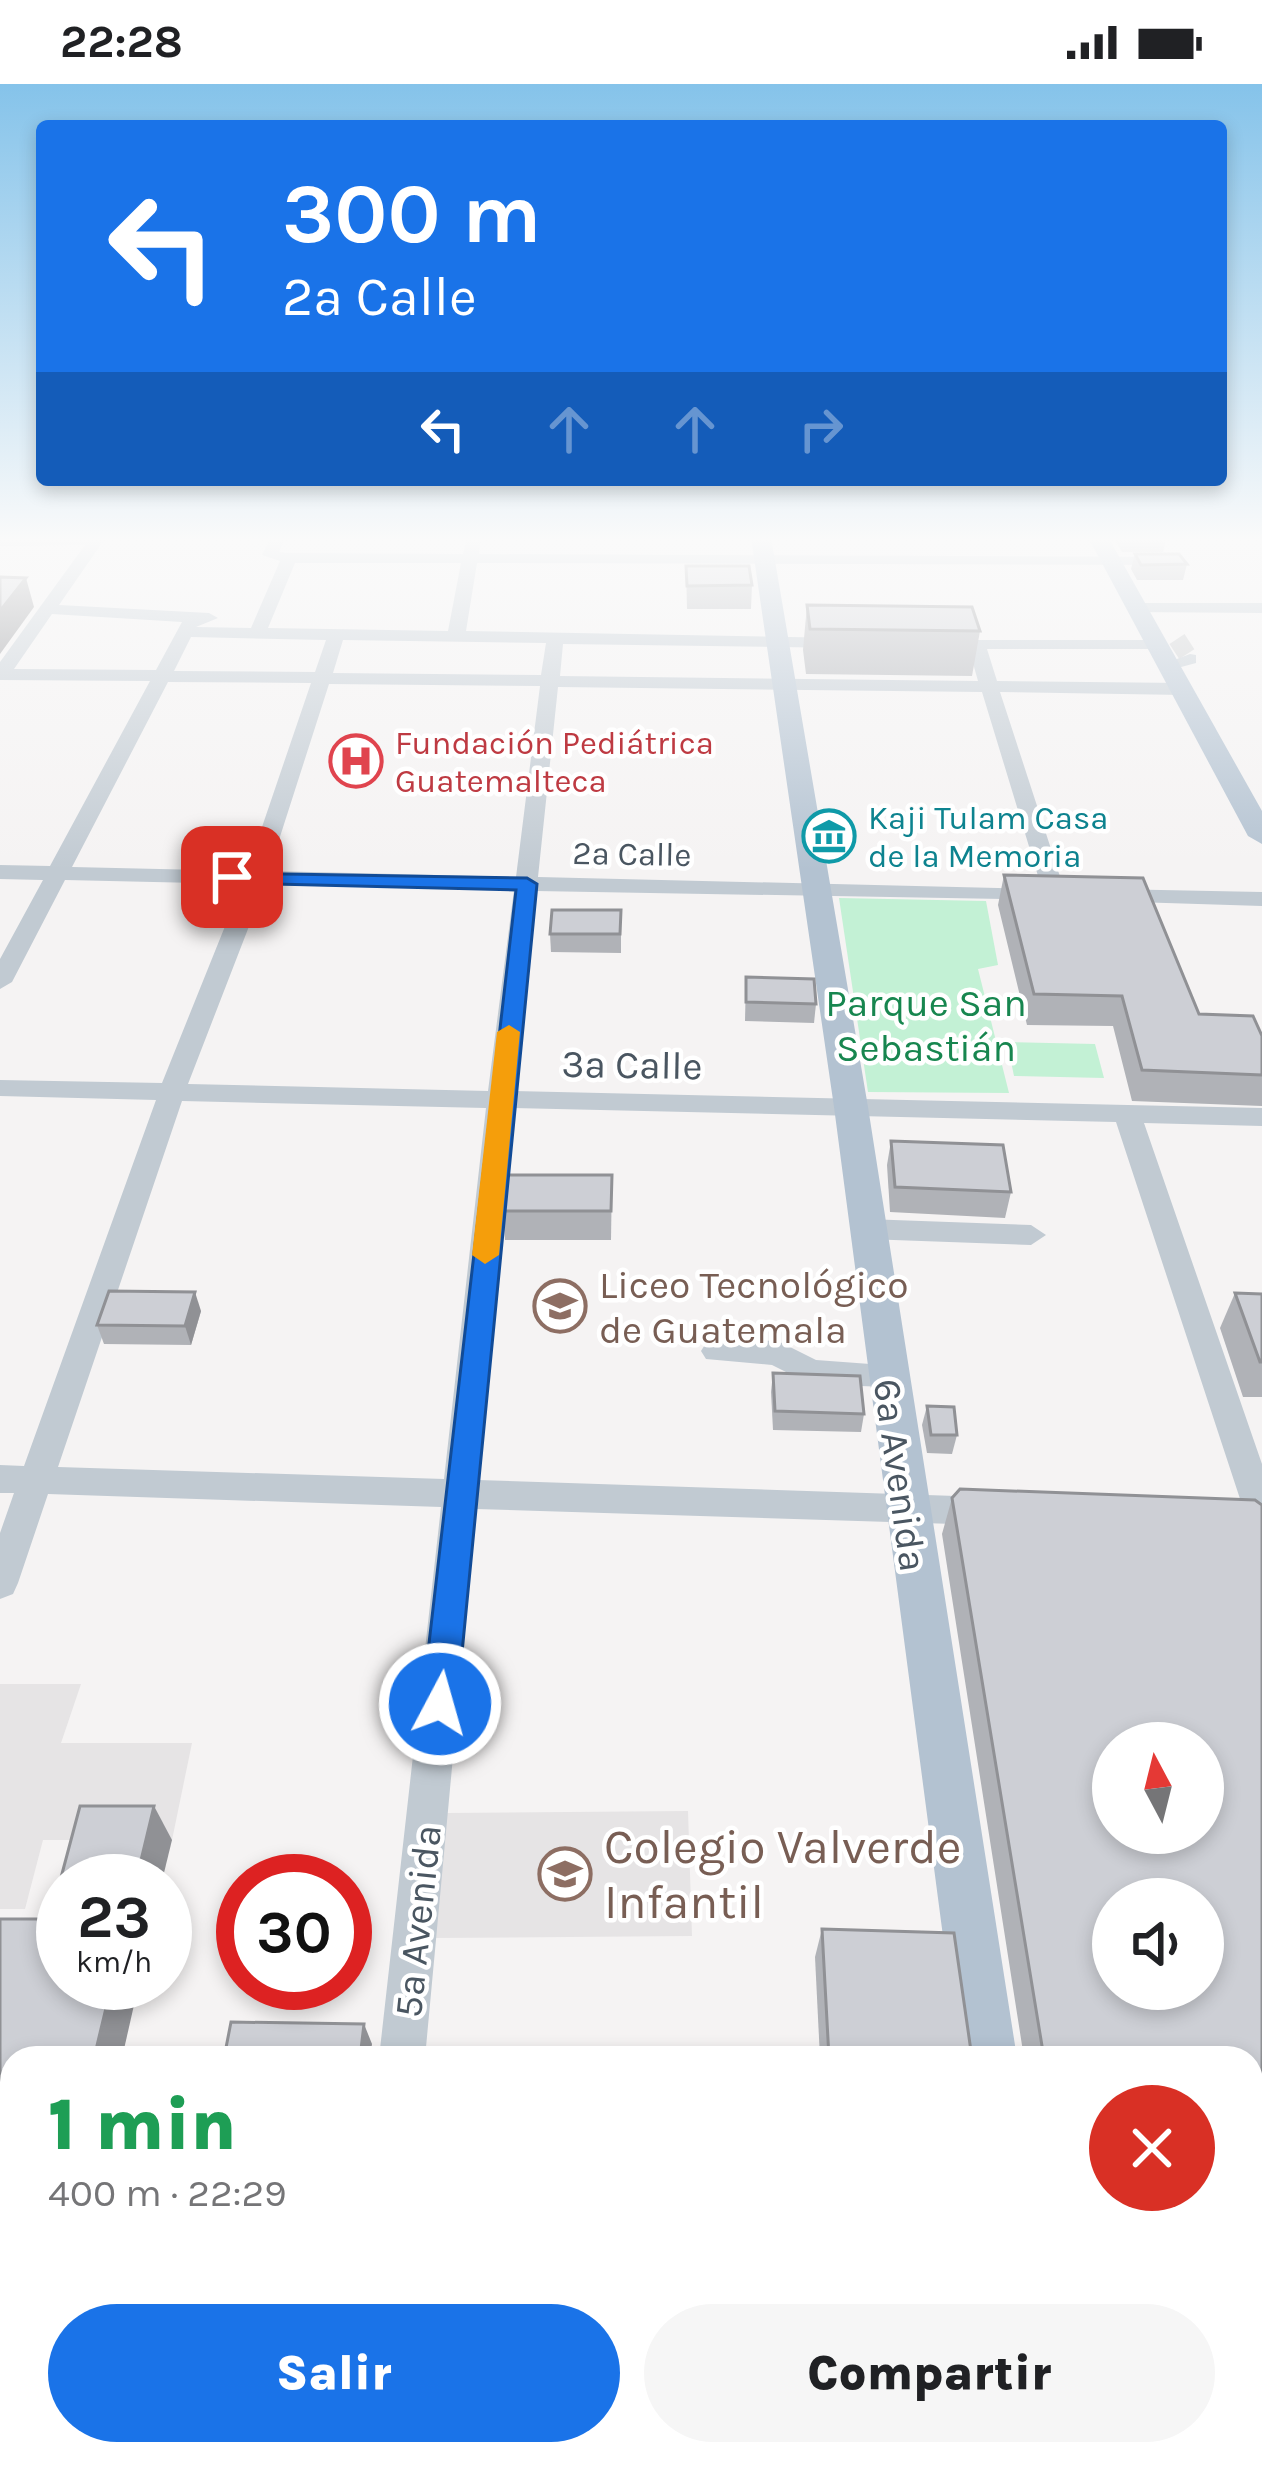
<!DOCTYPE html>
<html lang="es">
<meta charset="utf-8">
<style>
body{margin:0;font-family:Karla,sans-serif;background:#f6f6f6;color:#202124;height:100vh;display:flex;flex-direction:column;font-size:45px;white-space:nowrap}
*{box-sizing:border-box;margin:0}
p{font-size:39px;color:#757577}
.icon{flex:none;width:66px;height:66px;fill:none;stroke:currentColor;stroke-width:2;stroke-linecap:round;stroke-linejoin:round}
.map{position:relative;flex:1;overflow:hidden}
.side{position:absolute;left:0px;top:1962px;width:1263px;height:420px;display:flex;flex-direction:column;background:#fff;border-radius:36px 36px 0 0;box-shadow:0 6px 18px #0003}
.side>*{flex:none}
.guide{position:absolute;left:36px;top:36px;width:1191px;height:366px;border-radius:12px;box-shadow:0 6px 18px #0003;background:#1a73e8;color:#fff;overflow:hidden}
.needle{width:78px;rotate:353deg}
.tools{position:absolute;left:1092px;top:1638px;display:grid;gap:24px}
.tools a{display:grid;place-items:center;width:132px;height:132px;border-radius:50%;background:#fff;box-shadow:0 6px 18px #0003;font-size:60px}
.speed{position:absolute;left:36px;top:1770px;display:flex;gap:24px;font-size:60px;font-weight:700;text-align:center}
.speed>*{display:grid;place-content:center;width:156px;height:156px;border-radius:50%;background:#fff;box-shadow:0 6px 18px #0003;line-height:1}
.speed small{font-size:30px;font-weight:400}
.speed .limit{border:18px solid #d22;background:#fff;color:#111}
.pin{position:absolute;display:grid;place-items:center;width:102px;height:102px;color:#fff;margin:-51px;border-radius:24px;box-shadow:0 6px 18px #0006}
.me{position:absolute;width:132px;margin:-66px;rotate:6deg;stroke-linejoin:round;filter:drop-shadow(0 0 9px #0008)}
.turn{display:flex;align-items:center;gap:42px;height:252px;padding:0 48px;font-size:54px}
.turn .icon{width:156px;height:156px;stroke-width:2.5}
.turn b{display:block;font-size:84px;line-height:102px}
.lanes{display:flex;align-items:center;height:114px;padding:0 48px;background:#0003;justify-content:center;gap:60px;direction:ltr}
.lanes .off{opacity:.35}
.round{display:grid;place-items:center;flex:none;width:126px;height:126px;border-radius:63px;background:#f6f6f6}
.summary{display:flex;align-items:center;justify-content:space-between;height:204px;padding:0 48px}
h1{font-size:72px;font-weight:800;line-height:90px;color:#1e9e55}
.primary-button{display:flex;gap:24px;margin-top:auto;padding:24px 48px}
.primary-button a{flex:1;height:138px;border-radius:72px;background:#1a73e8;color:#fff;font-size:48px;font-weight:800;line-height:138px;text-align:center}
.primary-button a+a{background:#f6f6f6;color:#202124}
.status{display:flex;justify-content:space-between;align-items:center;height:84px;padding:0 60px;background:#fff;direction:ltr}
.status svg{height:33px;fill:currentColor}
.map>svg:first-child{display:block}
</style>
<div class="status"><b>22:28</b><svg viewBox="0 0 49 12"><path d="M0 12V9h3v3zM5 12V6h3v6zM10 12V3h3v9zM15 12V0h3v12zM26 1h20v11H26zM47 4h2v5h-2z"/></svg></div>
<div class="map">
<svg width="1262" height="2382" viewBox="0 0 1262 2382">
<rect width="100%" height="100%" fill="#f5f3f3"/>
<g fill="#e6e4e5">
<path d="M0 1600H81L61 1659H192L172 1756H43L25 1825H0Z"/>
<path d="M688 1727 692 1852 432 1854 447 1729Z"/>
</g>
<g fill="#c3f1d5">
<path d="M839 814 986 817 998 881 978 885 1009 1009 868 1008Z"/>
<path d="M1007 958 1095 960 1104 994 1014 992Z"/>
</g>
<g fill="none" stroke-linecap="round" stroke-linejoin="round">
<path stroke="#caccce" stroke-width="18" stroke-dasharray="18 9" stroke-linecap="butt" d="M1177 555 1190 575"/>
<g fill="#c1cad2" fill-rule="evenodd">
<path d="M0 453H106L59 521 209 529 218 534 196 543 251 544 280 477 262 471 271 453H285L279 468 289 469 463 470 467 453H481L479 470 1178 473V479L1172 481 477 479 466 547 846 554 855 559 846 564 563 560 560 592 978 597 969 565H936L927 560 930 556H1164L1167 560 1158 565H987L997 597 1183 599 1192 605 1183 611 1000 608 1066 811 1063 816 536 807 514 1007 1262 1024V1042L1144 1039 1262 1380V1444L1250 1440 1245 1430 1116 1038 513 1024 478 1396 986 1413 998 1417 1003 1427 998 1437 986 1441 476 1425 425 1974H379L441 1423 48 1410 18 1499 13 1510 0 1515V1449L14 1409H0V1381L24 1382 156 1016 0 1012V996L162 999 242 800 65 796 12 898 0 905V875L43 796 0 795V781L50 782 150 597 0 596V578L85 461 0 462ZM295 479H461L448 547 268 544ZM52 530 182 538 156 586 14 585ZM191 553 326 556 315 588 174 587ZM343 556 546 559 541 591 333 589ZM168 598 311 599 247 787 72 783ZM329 600 540 602 516 793 269 787ZM558 603 982 608 1042 805 538 793ZM265 801 514 806 488 1007 188 1000ZM182 1017 486 1024 444 1395 58 1383Z"/>
<path d="M1137 519H1262V529L1131 528V520Z"/>
<path d="M1190 570 1196 571V579L1170 586 1161 581Z"/>
<path d="M1110 805 1262 808V822L1102 817V807Z"/>
<path d="M866 1135 1031 1141 1046 1151 1031 1161 866 1155 851 1145Z"/>
<path d="M717 1255 778 1257 816 1276 897 1282 902 1291 897 1300 886 1303 810 1300 772 1281 706 1275 701 1267 706 1259Z"/>
<rect x="0" y="2096" width="12" height="48"/>
<rect x="1251" y="2148" width="11" height="50"/>
<path d="M331 2370H385L384 2382H330Z"/>
</g>
<g fill="#b3c2d1" fill-rule="evenodd">
<path d="M751 453H771L868 1023 1017 1974H959L834 1023Z"/>
<path d="M1088 453H1108L1262 727V760L1248 752Z"/>
<path d="M1014 2370H1082L1085 2382H1015Z"/>
</g>
</g>
<g fill="#b0b2b7">
<path d="M1113 453H1167L1163 468H1122Z"/>
<path d="M1135 470 1187 480 1183 496H1137L1131 485Z"/>
<path d="M686 482 752 501 751 525H687Z"/>
<path d="M807 521 980 547 972 592 806 590 803 566Z"/>
<path d="M1004 791 1199 930 1262 952V1022L1132 1017 1113 942 1027 941 998 821Z"/>
<path d="M621 826V869L551 868 550 850Z"/>
<path d="M746 893 816 920 814 939 745 937Z"/>
<path d="M891 1057 1011 1108 1005 1134 890 1128 887 1081Z"/>
<path d="M612 1091 611 1156H505L503 1127Z"/>
<path d="M1235 1209 1262 1210V1313H1243L1220 1244Z"/>
<path d="M201 1227 191 1261 104 1260 97 1241Z"/>
<path d="M773 1289 864 1330 861 1348 773 1346 771 1308Z"/>
<path d="M927 1322 957 1351 952 1370 927 1369 922 1341Z"/>
<path d="M952 1414 1262 1421V2118H1251V1974H1024L942 1450Z"/>
<path d="M172 1756 12 1974V2067H0V1835H50Z"/>
<path d="M822 1845 972 1974H820L815 1873Z"/>
<rect x="0" y="2141" width="12" height="147"/>
<path d="M1143 2370H1251L1262 2382H1145Z"/>
</g>
<g fill="#909195">
<path d="M26 494 34 523 0 570V527Z"/>
<path d="M195 1208 201 1227 191 1261 185 1242Z"/>
<path d="M154 1722 172 1756 162 1797H136Z"/>
<path d="M112 1899H139L122 1974H94Z"/>
<path d="M364 1940 372 1960 370 1974H360Z"/>
<path d="M8 1994 12 1998V2060L0 2049V2021Z"/>
<path d="M286 2370H306L304 2382H284Z"/>
</g>
<g fill="#cdcfd5" stroke="#909195" stroke-width="3" fill-rule="evenodd">
<path d="M1135 470H1179L1187 480 1141 481Z"/>
<path d="M686 482H749L752 501 687 502Z"/>
<path d="M0 493 26 494 0 527Z"/>
<path d="M807 521 972 523 980 547 810 545Z"/>
<path d="M1004 791 1143 794 1199 930 1253 932 1262 952V991L1142 986 1122 912 1034 910Z"/>
<path d="M552 826H621L620 850H550Z"/>
<path d="M746 893 814 895 816 920 746 918Z"/>
<path d="M891 1057 1003 1061 1011 1108 895 1103Z"/>
<path d="M506 1091H612L611 1127H503Z"/>
<path d="M109 1207 195 1208 185 1242 97 1241Z"/>
<path d="M1235 1209 1262 1210V1278H1260Z"/>
<path d="M773 1289 860 1292 864 1330 775 1327Z"/>
<path d="M927 1322 954 1323 957 1351H931Z"/>
<path d="M960 1405 1255 1416 1262 1421V2096L1251 2095V1974H1044L952 1414ZM1113 1659H1203V1749H1113ZM1113 1815H1203V1905H1113Z"/>
<path d="M80 1722H154L136 1797H63V1899H112L94 1974H12V1994H8L0 2021V1835H50Z"/>
<path d="M822 1845 954 1849 972 1974H829Z"/>
<path d="M231 1938 364 1940 360 1974H224Z"/>
<rect x="0" y="2141" width="12" height="136"/>
<path d="M1251 2226 1262 2227V2382H1165L1163 2370H1251Z"/>
<path d="M0 2346H12V2370H286L284 2382H0Z"/>
<path d="M378 2370H1027V2372L1036 2376V2382H376Z"/>
</g>
<linearGradient id="sky" x2="0" y2="1"><stop stop-color="#85c3ea"/><stop offset="0.58" stop-color="#fafafa"/><stop offset="1" stop-color="#fafafa" stop-opacity="0"/></linearGradient>
<rect width="1262" height="786" fill="url(#sky)"/>
<path fill="#1a73e8" stroke="#114b97" stroke-width="3" d="M225 789 527 794 537 800 457 1620 452 1631 440 1636 427 1631 422 1620 516 806 232 799 222 793Z"/>
<path fill="#f59e0b" d="M509 941 520 948 499 1171 485 1180 472 1171 497 948Z"/>
<defs>
<g id="hospital-ring" transform="scale(2.7)"><circle r="9.5" fill="#fff" stroke="#e0444e" stroke-width="1.5"/><path d="M-5-5h3v3.5h4V-5h3V5h-3V1.5h-4V5h-3Z" fill="#e0444e"/></g>
<g id="museum-ring" transform="scale(2.7)"><circle r="9.5" fill="#fff" stroke="#0f9aa8" stroke-width="1.5"/><path d="M0-6L6-3V-2H-6V-3ZM-5-1h2V3h-2ZM-1-1h2V3h-2ZM3-1h2V3H3ZM-6 4H6V6H-6Z" fill="#0f9aa8"/></g>
<g id="university-ring" transform="scale(2.7)"><circle r="9.5" fill="#fff" stroke="#8d6e63" stroke-width="1.5"/><path d="M0-5L7-2L0 1L-7-2ZM-4 1L0 2.5L4 1V4Q0 6-4 4Z" fill="#8d6e63"/></g>
<g id="school-ring" transform="scale(2.7)"><circle r="9.5" fill="#fff" stroke="#8d6e63" stroke-width="1.5"/><path d="M0-5L7-2L0 1L-7-2ZM-4 1L0 2.5L4 1V4Q0 6-4 4Z" fill="#8d6e63"/></g>
</defs>
<g fill-rule="evenodd">
<use href="#hospital-ring" x="356" y="677"/>
<use href="#museum-ring" x="829" y="752"/>
<use href="#university-ring" x="560" y="1222"/>
<use href="#school-ring" x="565" y="1790"/>
</g>
<g text-anchor="middle" stroke-width="9" stroke-linejoin="round" paint-order="stroke">
<g font-size="33" fill="#be3a42" stroke="#fff" text-anchor="start">
<text x="395" y="670">Fundación Pediátrica<tspan x="395" dy="38">Guatemalteca</tspan></text>
</g>
<g font-size="33" fill="#0d838f" stroke="#fff" text-anchor="start">
<text x="868" y="745">Kaji Tulam Casa<tspan x="868" dy="38">de la Memoria</tspan></text>
</g>
<g font-size="33" fill="#4a5661" stroke="#fff">
<text transform="translate(632 769) rotate(1)" y="12">2a Calle</text>
</g>
<g font-size="39" fill="#17864f" stroke="#fff">
<text x="926" y="932">Parque San<tspan x="926" dy="45">Sebastián</tspan></text>
</g>
<g font-size="39" fill="#4a5661" stroke="#fff">
<text transform="translate(632 980) rotate(1)" y="14">3a Calle</text>
<text transform="translate(901 1391) rotate(82)" y="14">6a Avenida</text>
<text transform="translate(417 1837) rotate(-84)" y="14">5a Avenida</text>
</g>
<g font-size="39" fill="#785e54" stroke="#fff" text-anchor="start">
<text x="599" y="1214">Liceo Tecnológico<tspan x="599" dy="45">de Guatemala</tspan></text>
</g>
<g font-size="48" fill="#785e54" stroke="#fff" text-anchor="start">
<text x="604" y="1779">Colegio Valverde<tspan x="604" dy="55">Infantil</tspan></text>
</g>
</g>
</svg>
<div class="tools">
<a><svg class="needle" viewBox="-14 -14 28 28"><path d="M0-13l5 13h-10z" fill="#e53935"/><path d="M0 13l5-13h-10z" fill="#757577"/></svg></a>
<a><svg class="icon" aria-label="sound" viewBox="0 0 24 24"><path d="M4 9h4l5-4v14l-5-4H4zM17 9q2 3 0 6"/></svg></a>
</div>
<div class="speed"><div>23<small>km/h</small></div><div class="limit">30</div></div>
<div class="pin" style="left:232px;top:793px;background:#d93025"><svg class="icon" aria-label="arrive" viewBox="0 0 24 24"><path d="M6 21V4h12l-3 4 3 4H6"/></svg></div>
<svg class="me" style="left:440px;top:1620px" viewBox="-20 -20 40 40"><circle r="17" fill="#1a73e8" stroke="#fff" stroke-width="3"/><path d="M0-11L8 9 0 5-8 9z" fill="#fff"/></svg>
<div class="guide">
<div class="turn"><svg class="icon" aria-label="left" viewBox="0 0 24 24"><path d="M17 20v-9H6M10 6l-5 5 5 5"/></svg><div><b>300 m</b>2a Calle</div></div>
<div class="lanes"><svg class="icon" aria-label="left" viewBox="0 0 24 24"><path d="M17 20v-9H6M10 6l-5 5 5 5"/></svg><svg class="icon off" aria-label="ahead" viewBox="0 0 24 24"><path d="M12 20V5M6 11l6-6 6 6"/></svg><svg class="icon off" aria-label="ahead" viewBox="0 0 24 24"><path d="M12 20V5M6 11l6-6 6 6"/></svg><svg class="icon off" aria-label="right" viewBox="0 0 24 24"><path d="M7 20v-9h11M14 6l5 5-5 5"/></svg></div>
</div>
<section class="side">
<div class="summary"><div><h1>1 min</h1><p>400 m · 22:29</p></div><a class="round" style="background:#d93025;color:#fff"><svg class="icon" aria-label="close" viewBox="0 0 24 24"><path d="M6 6l12 12M18 6L6 18"/></svg></a></div>
<div class="primary-button"><a>Salir</a><a>Compartir</a></div>
</section>
</div>
